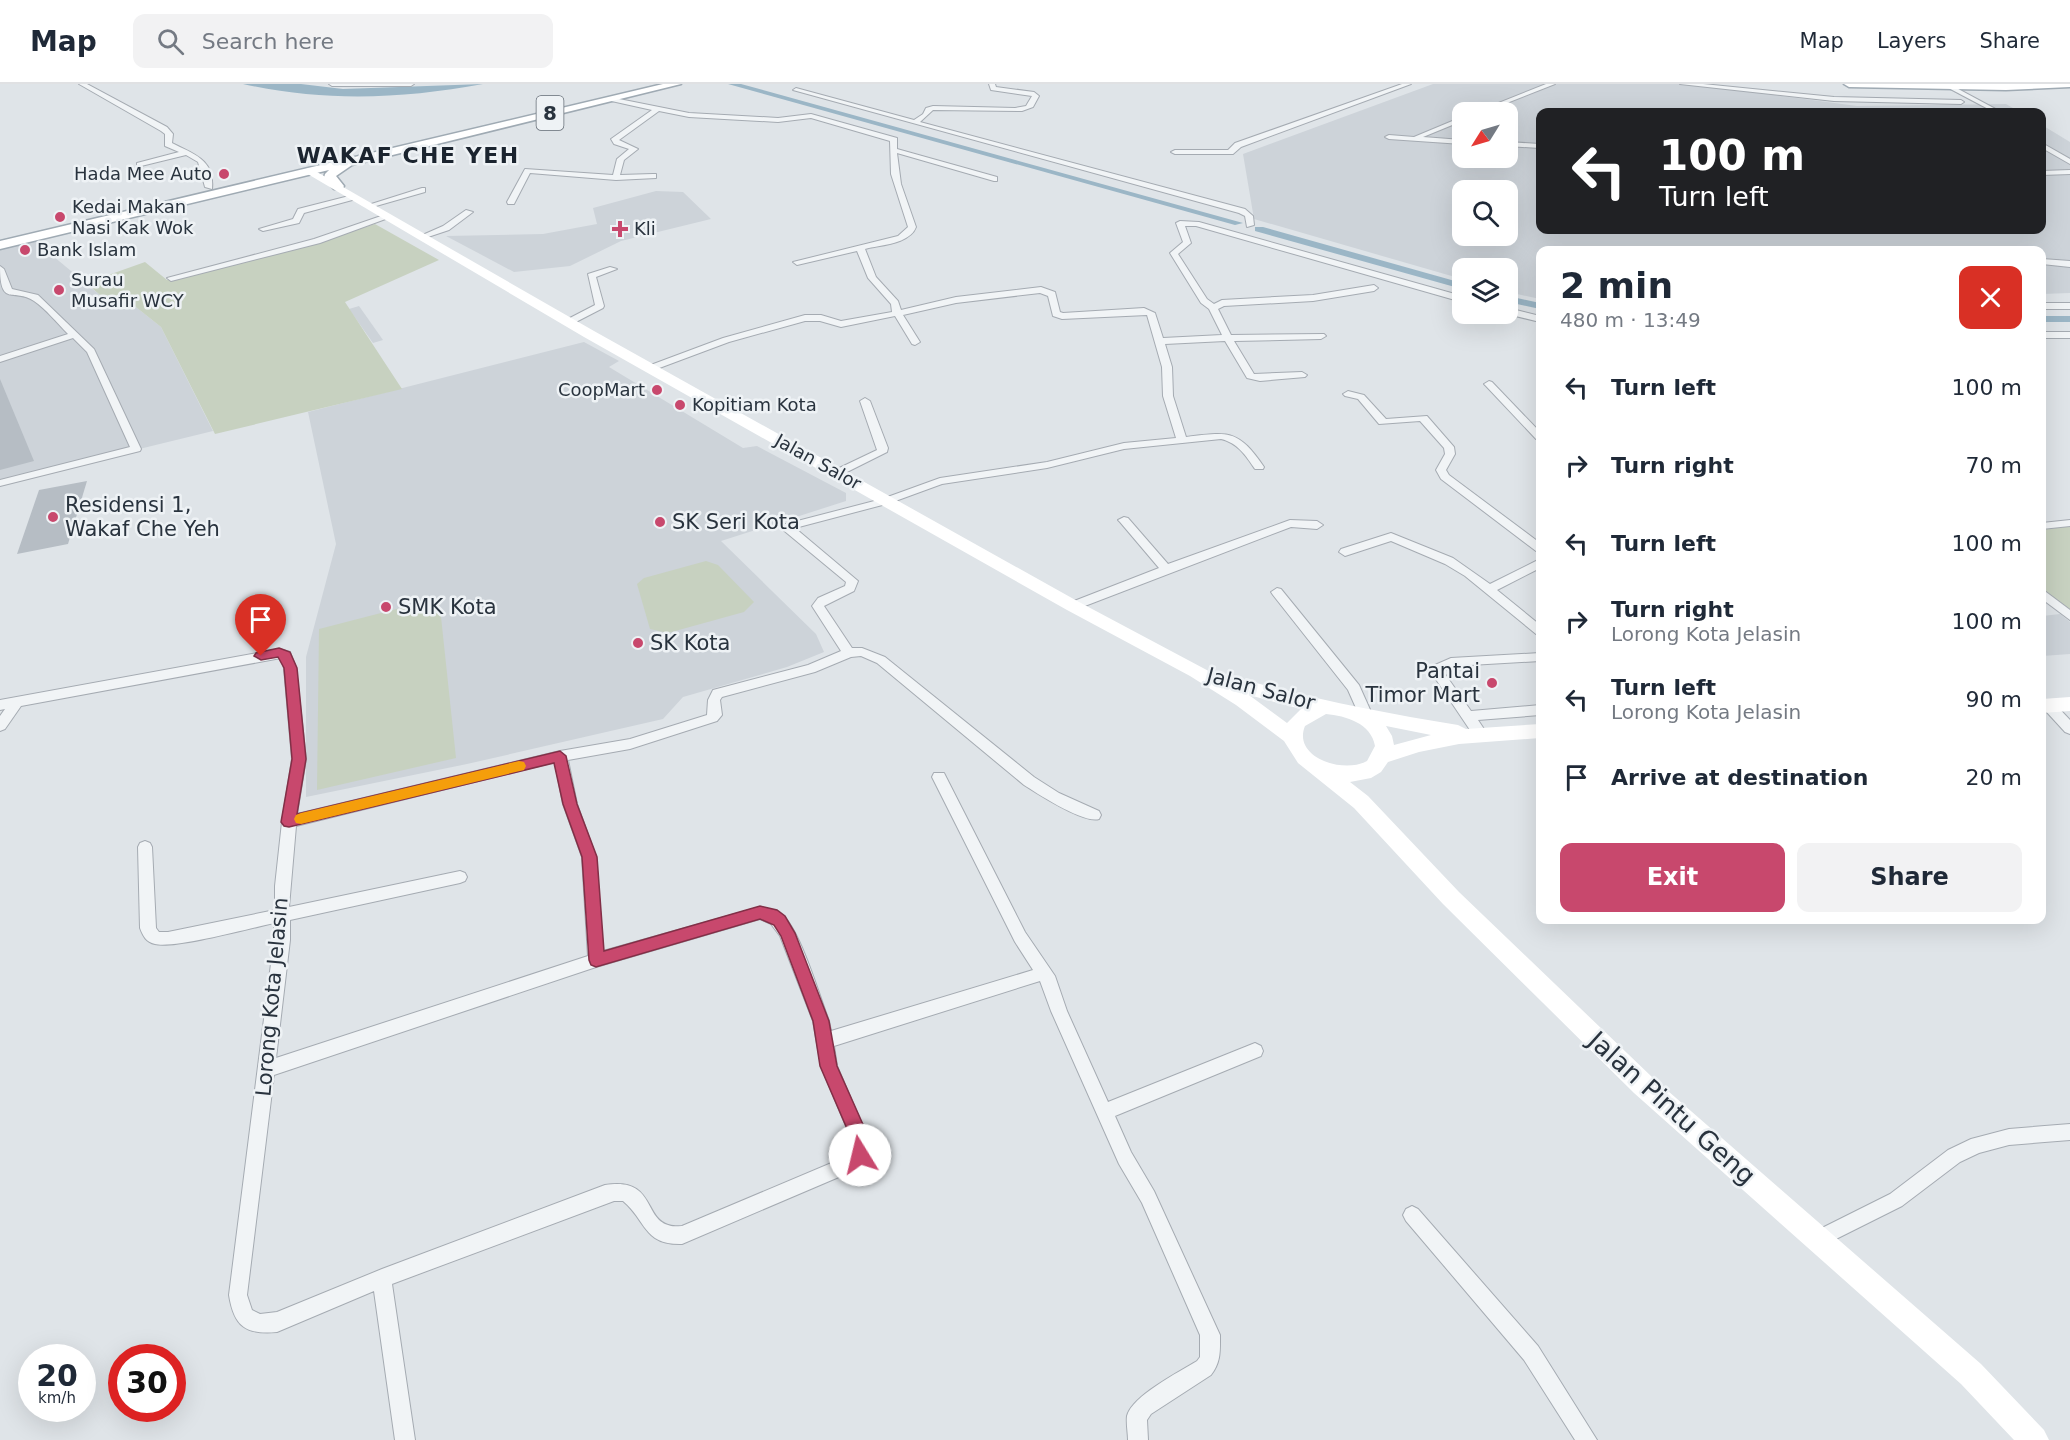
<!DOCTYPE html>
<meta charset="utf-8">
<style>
body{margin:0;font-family:"DejaVu Sans",sans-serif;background:#f2f2f3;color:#1f2937;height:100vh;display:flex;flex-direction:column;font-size:22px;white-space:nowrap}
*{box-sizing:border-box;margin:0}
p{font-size:20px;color:#747a83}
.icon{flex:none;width:33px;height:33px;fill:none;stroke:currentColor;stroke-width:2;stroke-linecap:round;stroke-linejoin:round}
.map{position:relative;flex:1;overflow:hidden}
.drawer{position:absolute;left:1536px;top:162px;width:510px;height:678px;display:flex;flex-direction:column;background:#fff;border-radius:12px;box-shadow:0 6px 24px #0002}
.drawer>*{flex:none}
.top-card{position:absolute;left:1536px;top:24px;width:510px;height:126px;border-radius:12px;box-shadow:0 6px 24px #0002;background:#202124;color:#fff;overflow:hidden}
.needle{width:39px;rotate:233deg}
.fabs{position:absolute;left:1452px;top:18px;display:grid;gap:12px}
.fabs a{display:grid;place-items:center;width:66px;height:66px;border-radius:12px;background:#fff;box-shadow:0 6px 24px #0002;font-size:30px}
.speed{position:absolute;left:18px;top:1260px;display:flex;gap:12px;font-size:30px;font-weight:700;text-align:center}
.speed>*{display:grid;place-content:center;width:78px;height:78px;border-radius:50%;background:#fff;box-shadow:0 6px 24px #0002;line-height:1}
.speed small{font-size:15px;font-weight:400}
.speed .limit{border:9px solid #d22;background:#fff;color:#111}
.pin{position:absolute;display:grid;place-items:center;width:51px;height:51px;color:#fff;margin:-62px -26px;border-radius:50% 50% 50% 0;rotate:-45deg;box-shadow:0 0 6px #0007}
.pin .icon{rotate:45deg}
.me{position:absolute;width:66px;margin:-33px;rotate:351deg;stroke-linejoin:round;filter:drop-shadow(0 0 4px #0008)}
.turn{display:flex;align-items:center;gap:21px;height:126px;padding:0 24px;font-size:27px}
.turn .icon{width:78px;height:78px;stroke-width:2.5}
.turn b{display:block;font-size:42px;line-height:51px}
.round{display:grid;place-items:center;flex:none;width:63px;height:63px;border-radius:12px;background:#f2f2f3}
.overview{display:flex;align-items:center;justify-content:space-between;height:102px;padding:0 24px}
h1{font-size:36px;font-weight:600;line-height:45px}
.cta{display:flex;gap:12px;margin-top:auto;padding:12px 24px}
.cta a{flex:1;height:69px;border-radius:12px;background:#c8486d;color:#fff;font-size:24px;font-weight:600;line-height:69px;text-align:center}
.cta a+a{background:#f2f2f3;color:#1f2937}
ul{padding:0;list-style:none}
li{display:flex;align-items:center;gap:18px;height:78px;padding:0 24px}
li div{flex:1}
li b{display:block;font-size:22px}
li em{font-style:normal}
header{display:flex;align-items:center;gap:36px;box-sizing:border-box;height:84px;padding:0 30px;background:#fff;border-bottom:2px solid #e0e1e3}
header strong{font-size:28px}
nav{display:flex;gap:33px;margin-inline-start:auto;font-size:21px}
.search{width:420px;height:54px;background:#f2f2f3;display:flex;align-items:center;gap:15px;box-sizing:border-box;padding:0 21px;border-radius:12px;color:#747a83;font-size:22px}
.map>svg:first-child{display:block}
</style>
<header>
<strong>Map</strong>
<div class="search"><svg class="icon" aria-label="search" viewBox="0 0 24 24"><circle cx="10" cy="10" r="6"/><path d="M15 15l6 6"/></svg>Search here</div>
<nav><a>Map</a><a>Layers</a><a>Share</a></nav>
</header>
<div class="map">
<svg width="2070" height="1356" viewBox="0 0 2070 1356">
<rect width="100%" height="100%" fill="#dfe4e8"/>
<g fill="#cdd3d9" fill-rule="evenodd">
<path d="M1433 0H1692L1857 22 2006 20 2020 28H1540V146H2042V41L2070 58V209L2042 210V166H1540V215L1508 208V184H1462V195L1254 135 1243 70ZM1462 28H1508V74H1462ZM1462 106H1508V152H1462Z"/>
<path d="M656 107 683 108 711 135 621 157 570 182 514 188 446 152 543 150 597 140 593 124Z"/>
<path d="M35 157 107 217 122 212 161 243 213 347 0 399V165Z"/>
<path d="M359 222 383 256 373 259 349 225Z"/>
<path d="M584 258 619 277 609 283 743 364 757 362 846 409V417L721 457 816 550 824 568 787 583 683 613 663 635 467 680 306 713V573L336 460 308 328Z"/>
<path d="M2060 530 2070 538V570L2042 572V532Z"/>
</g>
<g fill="#c7d1c0">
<path d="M375 140 439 176 345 218 402 305 215 350 161 243 122 212 107 217 86 199 145 178 167 196 316 159Z"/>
<path d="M2070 442V529L2042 507V446Z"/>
<path d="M706 477 718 481 754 518 744 528 668 549 650 545 637 500 644 494Z"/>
<path d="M439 514 456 674 317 706 319 545Z"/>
</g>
<path fill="#9bb6c6" d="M243 0H301L343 5 483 0C402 15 324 18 243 0Z"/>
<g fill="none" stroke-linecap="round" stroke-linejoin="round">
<g fill="#9bb6c6" fill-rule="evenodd">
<path d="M728 0H741L1243 139 1235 141Z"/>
<path d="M1255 143H1263L1462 199V205L1255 147Z"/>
<path d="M1508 212 1540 219V225L1508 218Z"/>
<rect x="2042" y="232" width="28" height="6"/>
</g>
</g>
<g fill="#b6bdc4">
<path d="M0 295 34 377 0 386Z"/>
<path d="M87 397 68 460 17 470 39 406Z"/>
</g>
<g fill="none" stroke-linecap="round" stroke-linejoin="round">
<g stroke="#a5abb2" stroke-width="2">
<g id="street">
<path d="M79 0H87L167 43 173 50 172 59C193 70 215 75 212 105L205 103 198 78 186 71 137 83V79L179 68 165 62V50L161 47Z"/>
<path d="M329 0H414L411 2H332Z"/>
<path d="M989 0H995L996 3 1034 8 1039 12 1033 23 1022 27 933 26 920 38 1245 125 1253 132 1254 141 1247 143 1245 132 1239 129 793 6 796 4 914 36 923 30 926 24 933 22 1015 24 1026 22 1032 12 991 6Z"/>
<path d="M1402 0H1411L1241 63 1233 70H1175L1171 68 1175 66H1228L1235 59Z"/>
<path d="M1546 0H1555L1484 28H1476Z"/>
<path d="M1680 0H1703L1834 13 1961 16 1964 18 1961 20 1834 17Z"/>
<path d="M1941 0H1949L2001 28H1994Z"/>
<path d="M609 13 689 29 778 34 811 30 897 54V65L997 93V97H994L897 69 901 100 916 143C910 160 880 161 865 165L876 193 898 217 901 226 956 213 1041 203 1055 208 1060 228 1063 229 1144 224 1155 229 1163 254 1222 251 1209 225 1201 219 1170 169 1183 158 1176 139 1180 137 1199 138 1462 212V218L1196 142H1185L1191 159 1178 170 1207 215 1214 220 1222 216 1313 211 1374 201 1378 204 1374 207 1313 217 1224 222 1218 225 1231 251 1324 250 1326 252 1321 255 1234 257 1254 290 1302 288 1307 291 1305 293 1260 297 1247 294 1225 257 1165 260 1172 283 1173 312 1186 353C1229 348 1238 345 1264 383L1263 385H1255C1246 372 1238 359 1221 355L1124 365 1047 384 942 400 890 419 795 444 858 497 854 507 824 522 852 564H862L885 573 1034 693 1059 709 1099 727 1101 731 1099 735C1084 740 1038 710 1024 701L877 579 861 572 851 573 815 588 722 613 720 616 722 631 717 637 630 665 568 676 577 720 596 773 603 867 760 823C769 825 779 827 785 834 801 850 820 913 829 937L831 947 1033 886 1015 858 932 693 934 689H944L1025 848 1055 892 1067 927 1108 1018 1255 959 1261 962 1263 967 1261 972 1115 1032 1131 1068 1154 1107 1220 1251C1220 1267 1221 1278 1211 1291L1151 1330 1147 1336 1148 1356H1128C1128 1349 1126 1339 1127 1332 1132 1312 1179 1288 1197 1277L1200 1273V1251L1142 1119 1119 1080 1051 927 1040 897 834 962 837 982 871 1062 860 1084 682 1160C643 1161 647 1137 623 1117H614L392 1200 415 1356H395L374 1207 277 1248C245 1251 234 1242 229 1211L274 856V839C252 844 173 865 155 860 146 858 143 852 140 844L138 763 140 759 145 757 150 759 152 763 156 844 159 848H168L275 826V802L282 738 292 675 284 584 281 574 21 622 5 645 0 647V632L5 625 0 626V616L279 565 290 568 296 584 306 675 297 730 560 667 630 655 707 631 708 616 713 606 808 581 841 567 812 522 818 514 845 502 846 498 782 445V441L882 415 940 394 1047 378 1124 359 1176 354 1163 312 1162 283 1147 231 1062 235 1053 232 1048 212 1040 209 956 219 903 231 920 258 915 261 912 260 895 232 841 243 820 237H805L729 258 654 286H648V282L723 254 805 231H821L841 237 892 228 891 220 868 194 857 167 797 181 793 178 898 152 908 143 891 90 890 57 811 34 778 38 689 33 659 27 619 56 638 65 624 76 620 91 653 90H656V94L616 96 530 89 514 120H508L507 118 525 85 613 91 617 75 629 65 614 60 611 55 652 26 607 16ZM555 678 563 720 582 773 588 872 276 974 290 856V836L460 799 465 797 467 793 465 789 460 787 289 823 296 742ZM760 835 771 840 780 852 813 937 821 982 851 1054 853 1061 848 1072 682 1142C677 1142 672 1143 668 1141 643 1133 655 1093 605 1101L382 1185 277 1228 260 1230 252 1226 247 1211 274 991 596 883Z"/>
<path d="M1462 33V37L1423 53 1462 56V60L1389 55 1385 53 1389 51 1414 53Z"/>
<path d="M1508 58 1540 60V64L1508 62Z"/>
<path d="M2042 59 2070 75V80L2042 64Z"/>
<path d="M2070 86V90L2042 91V87Z"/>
<path d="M422 104H425V108L369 124 365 122Z"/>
<path d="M353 111 357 113 356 115 304 129 299 139 263 147 259 145 293 135 298 125Z"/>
<path d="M466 126 473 128 449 146 422 155 418 153 443 142Z"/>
<path d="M384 131 391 133 320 159 171 197 167 194 314 155Z"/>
<path d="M2042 175 2070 177V183L2042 180Z"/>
<path d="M0 182 4 185 12 205 38 211 94 265 141 365 140 367 0 402V396L130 363 87 268 73 254 0 278V272L68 250C57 239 46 225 34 217 14 203 0 225 0 182Z"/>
<path d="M610 183 617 185 596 193 604 222 603 224 572 240H566V236L595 221 588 190Z"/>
<rect x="2042" y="219" width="28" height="6"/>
<path d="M1508 224 1540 232V238L1507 230Z"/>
<rect x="2042" y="248" width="28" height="6"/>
<path d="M1489 297 1492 298 1540 348V356L1536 355 1486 302 1484 300Z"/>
<path d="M1348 307 1364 311 1386 335 1427 332 1454 363 1455 370 1446 386 1449 391 1540 459V468L1536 467 1441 395 1436 386 1445 370 1444 364 1420 337 1379 340 1358 315 1345 312 1343 310Z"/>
<path d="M865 314 870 317 888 364 887 368 841 391H833V387L877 366 860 317Z"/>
<path d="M1124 433 1128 434 1168 480 1290 436 1317 437 1323 441 1317 445 1291 443 1077 525H1069L1067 522 1069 519 1159 484 1120 438 1118 436Z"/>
<path d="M2070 436V442L2042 445V439Z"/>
<path d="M1391 449 1453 474 1490 500 1540 475V484L1497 506 1540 541V551L1536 550 1465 492 1445 480 1391 457 1345 472 1339 468 1341 465Z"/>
<path d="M1277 504 1281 505 1359 601 1372 630 1370 633H1360L1348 606 1273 511 1271 508Z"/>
<path d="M2042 505 2070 526V536L2042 515Z"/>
<path d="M1540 569V577L1453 582 1445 586V590L1471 627 1540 621V631L1478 636 1488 651 1481 656 1476 655 1433 591 1435 581 1451 574Z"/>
<path d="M2048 616 2053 618 2070 636V650L2065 648 2043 624 2042 621 2043 618Z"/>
<path d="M2070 1040V1056L2009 1061 1979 1069 1960 1078 1902 1122 1818 1164 1812 1161 1809 1155 1812 1149 1890 1110 1948 1066 1971 1055 2009 1045Z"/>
<path d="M1412 1122 1418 1125 1538 1262 1597 1356H1575L1524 1276 1406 1137 1403 1131 1406 1125Z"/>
</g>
</g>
<g stroke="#9faab3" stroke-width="3">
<g id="primary">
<path d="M663 0H681L352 81 336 92 344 102 342 105H334L324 94 325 90 329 86 0 165V157Z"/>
<path d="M1844 0H2070V3L2006 6 1849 3Z"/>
</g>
</g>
<use href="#street" fill="#f1f4f6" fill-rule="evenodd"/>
<g fill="#fff" fill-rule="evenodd">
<path d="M310 84 594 247 1079 518 1218 592 1224 590C1302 613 1378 628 1458 641L1466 645 1540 640V654L1459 660 1419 668 1388 678 1381 688 1371 694 1350 698 1368 712 1459 808 1652 993 1981 1280 2044 1346 2049 1356H2014L1961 1300 1634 1009 1443 820 1354 724 1298 679 1284 657 1236 621 1190 592 1067 526 584 253 306 89V85ZM1249 611 1301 625 1287 639ZM1326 630C1346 632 1371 639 1375 662L1367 677C1344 690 1292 674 1305 642ZM1386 642 1431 651 1394 661 1392 652Z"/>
<path d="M2070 613V627L2042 629V615Z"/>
</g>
<use href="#primary" fill="#fff" fill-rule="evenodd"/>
</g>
<path fill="#c8486d" stroke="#822f47" stroke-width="1.5" d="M279 564 290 568 297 584 306 675 297 730 560 667 566 672 577 720 597 773 604 867 760 822 777 826 785 832 795 849 829 937 837 982 869 1054 871 1062 866 1077 860 1079 854 1077C850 1069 853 1062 851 1054L820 982 813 937 781 852 774 841 760 835 596 883 591 881 589 876 582 773 563 720 554 679 289 743 284 742 281 738 292 675 284 584 278 573 261 576 254 572 256 569Z"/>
<path fill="#f59e0b" d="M519 677 524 678 526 682 524 686 301 740 296 739 294 735 296 731 301 729Z"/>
<g fill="#c8486d" stroke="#eef2f5" stroke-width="2">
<circle cx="224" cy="90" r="6"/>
<circle cx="60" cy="133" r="6"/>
<path d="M617 136h6v6h6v6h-6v6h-6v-6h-6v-6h6z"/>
<circle cx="25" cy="166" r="6"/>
<circle cx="59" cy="206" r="6"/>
<circle cx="657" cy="306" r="6"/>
<circle cx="680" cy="321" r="6"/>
<circle cx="53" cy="433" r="6"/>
<circle cx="660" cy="438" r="6"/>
<circle cx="386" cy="523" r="6"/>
<circle cx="638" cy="559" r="6"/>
<circle cx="1492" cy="599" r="6"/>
</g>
<g text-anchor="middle" stroke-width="5" stroke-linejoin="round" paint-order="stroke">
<g font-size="18" fill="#29333e" stroke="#eef2f5" text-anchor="start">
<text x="212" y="96" text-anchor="end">Hada Mee Auto</text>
<text x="72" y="129">Kedai Makan<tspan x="72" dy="21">Nasi Kak Wok</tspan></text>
<text x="634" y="151">Kli</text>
<text x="37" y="172">Bank Islam</text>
<text x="71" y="202">Surau<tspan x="71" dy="21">Musafir WCY</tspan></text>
<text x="645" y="312" text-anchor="end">CoopMart</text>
<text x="692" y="327">Kopitiam Kota</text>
</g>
<g font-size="18" fill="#29333e" stroke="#eef2f5">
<text transform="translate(818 378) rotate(29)" y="6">Jalan Salor</text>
</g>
<rect fill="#eef2f5" stroke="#646c75" stroke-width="1.5" x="536.5" y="12" width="27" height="34" rx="4.5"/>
<g font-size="20" font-weight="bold" fill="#29333e">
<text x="550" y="36">8</text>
</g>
<g font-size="21" fill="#29333e" stroke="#eef2f5" text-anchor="start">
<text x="65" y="428">Residensi 1,<tspan x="65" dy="24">Wakaf Che Yeh</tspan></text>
<text x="672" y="445">SK Seri Kota</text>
<text x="398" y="530">SMK Kota</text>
<text x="650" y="566">SK Kota</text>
<text x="1480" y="594" text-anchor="end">Pantai<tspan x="1480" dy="24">Timor Mart</tspan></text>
</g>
<g font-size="21" fill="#29333e" stroke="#eef2f5">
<text transform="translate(1261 605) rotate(15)" y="7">Jalan Salor</text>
<text transform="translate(272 913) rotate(-85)" y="7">Lorong Kota Jelasin</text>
</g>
<g font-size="22" font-weight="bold" letter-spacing="1.5" fill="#1b242f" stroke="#eef2f5">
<text x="408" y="79">WAKAF CHE YEH</text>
</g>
<g font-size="26" fill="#29333e" stroke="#eef2f5">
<text transform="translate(1672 1024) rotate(42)" y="9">Jalan Pintu Geng</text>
</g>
</g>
</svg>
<div class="fabs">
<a><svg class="needle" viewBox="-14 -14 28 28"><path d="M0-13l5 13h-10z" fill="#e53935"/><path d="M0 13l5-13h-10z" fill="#747a83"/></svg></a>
<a><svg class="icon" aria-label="search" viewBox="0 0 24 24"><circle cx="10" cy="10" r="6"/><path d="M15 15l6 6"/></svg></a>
<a><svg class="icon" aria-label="layers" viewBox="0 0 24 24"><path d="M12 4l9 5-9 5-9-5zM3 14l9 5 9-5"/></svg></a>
</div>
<div class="speed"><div>20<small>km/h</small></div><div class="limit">30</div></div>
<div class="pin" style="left:261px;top:572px;background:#d93025"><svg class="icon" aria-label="arrive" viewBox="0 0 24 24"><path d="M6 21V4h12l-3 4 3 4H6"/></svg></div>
<svg class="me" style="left:860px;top:1071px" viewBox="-20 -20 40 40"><circle r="19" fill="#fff"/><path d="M0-13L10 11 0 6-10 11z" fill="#c8486d"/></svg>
<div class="top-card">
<div class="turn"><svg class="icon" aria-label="left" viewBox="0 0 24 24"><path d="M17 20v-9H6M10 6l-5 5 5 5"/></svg><div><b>100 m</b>Turn left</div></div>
</div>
<section class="drawer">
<div class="overview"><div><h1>2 min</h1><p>480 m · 13:49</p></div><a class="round" style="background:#d93025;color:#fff"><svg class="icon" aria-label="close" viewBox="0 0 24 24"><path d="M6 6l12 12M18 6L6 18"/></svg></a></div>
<ul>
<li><svg class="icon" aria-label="left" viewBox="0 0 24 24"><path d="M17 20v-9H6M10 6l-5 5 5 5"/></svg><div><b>Turn left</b></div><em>100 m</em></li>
<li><svg class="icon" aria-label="right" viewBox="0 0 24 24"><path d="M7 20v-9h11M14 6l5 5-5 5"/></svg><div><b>Turn right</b></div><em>70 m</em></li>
<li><svg class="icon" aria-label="left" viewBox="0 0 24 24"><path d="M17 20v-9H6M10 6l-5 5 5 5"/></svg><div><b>Turn left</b></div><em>100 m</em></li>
<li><svg class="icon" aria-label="right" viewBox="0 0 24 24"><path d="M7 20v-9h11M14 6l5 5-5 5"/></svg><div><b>Turn right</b><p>Lorong Kota Jelasin</p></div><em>100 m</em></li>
<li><svg class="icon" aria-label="left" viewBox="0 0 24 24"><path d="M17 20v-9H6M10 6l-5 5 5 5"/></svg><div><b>Turn left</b><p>Lorong Kota Jelasin</p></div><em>90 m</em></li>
<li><svg class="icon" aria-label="arrive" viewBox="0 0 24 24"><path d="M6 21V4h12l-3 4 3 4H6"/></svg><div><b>Arrive at destination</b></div><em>20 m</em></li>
</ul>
<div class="cta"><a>Exit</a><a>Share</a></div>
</section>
</div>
